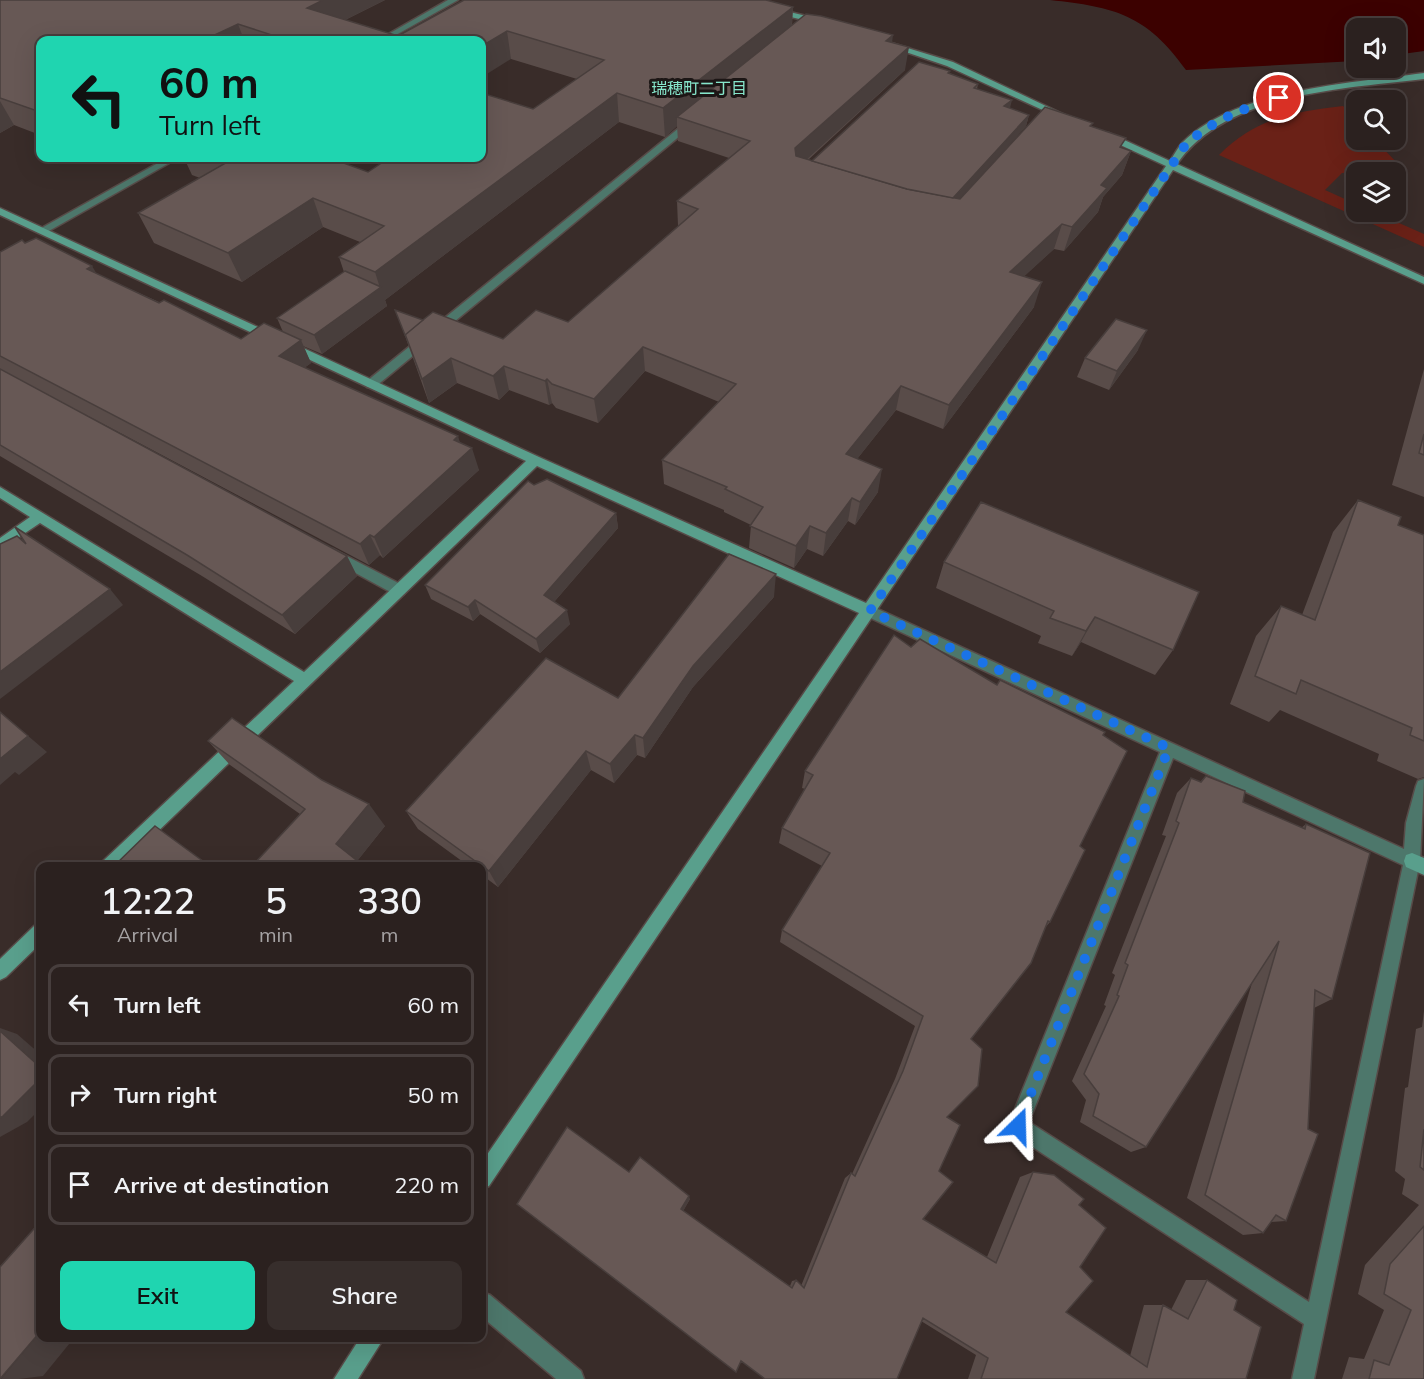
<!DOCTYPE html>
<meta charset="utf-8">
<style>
body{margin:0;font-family:Mulish,"Noto Sans JP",sans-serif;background:#372e2c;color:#f1f3f6;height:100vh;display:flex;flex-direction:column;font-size:22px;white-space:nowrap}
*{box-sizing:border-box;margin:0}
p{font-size:20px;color:#a6a3a4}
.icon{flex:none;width:33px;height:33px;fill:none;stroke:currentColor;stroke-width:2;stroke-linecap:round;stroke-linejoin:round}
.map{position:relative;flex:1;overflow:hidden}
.sheet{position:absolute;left:36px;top:862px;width:450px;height:480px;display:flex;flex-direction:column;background:#2b211f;border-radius:12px;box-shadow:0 6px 24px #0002,0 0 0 2px #473e3d}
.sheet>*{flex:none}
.guide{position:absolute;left:36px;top:36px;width:450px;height:126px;border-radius:12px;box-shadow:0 6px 24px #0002,0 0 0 2px #473e3d;background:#1fd5b0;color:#111;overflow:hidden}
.controls{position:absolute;left:1346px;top:18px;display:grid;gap:12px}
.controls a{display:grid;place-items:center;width:60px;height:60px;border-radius:12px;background:#2b211f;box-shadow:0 6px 24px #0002,0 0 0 2px #473e3d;font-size:30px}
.pin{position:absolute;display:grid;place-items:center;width:51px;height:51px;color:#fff;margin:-26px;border:3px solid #fff;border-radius:50%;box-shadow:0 2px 6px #0007}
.me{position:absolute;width:66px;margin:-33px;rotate:22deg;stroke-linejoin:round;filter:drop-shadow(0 0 4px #0008)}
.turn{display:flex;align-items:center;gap:21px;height:126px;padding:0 24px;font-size:27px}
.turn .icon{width:78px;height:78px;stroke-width:2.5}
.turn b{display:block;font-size:42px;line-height:51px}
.eta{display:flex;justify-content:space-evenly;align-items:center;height:102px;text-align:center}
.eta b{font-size:36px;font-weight:600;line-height:42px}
.action{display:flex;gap:12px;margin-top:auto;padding:12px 24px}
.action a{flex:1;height:69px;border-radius:12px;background:#1fd5b0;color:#111;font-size:24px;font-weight:600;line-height:69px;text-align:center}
.action a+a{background:#372e2c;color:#f1f3f6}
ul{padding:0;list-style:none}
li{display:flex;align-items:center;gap:18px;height:81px;margin:0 12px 9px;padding:0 12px;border:3px solid #473e3d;border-radius:12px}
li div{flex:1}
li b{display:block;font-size:22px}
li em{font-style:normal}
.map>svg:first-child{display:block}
</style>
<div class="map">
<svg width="1424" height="1379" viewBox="0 0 1424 1379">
<rect width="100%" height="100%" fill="#392c29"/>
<path fill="#6a2117" d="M1343 106 1356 119V140H1375L1402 168 1342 173 1325 190 1356 204V212H1374L1424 234V247L1219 155C1256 118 1293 112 1343 106Z"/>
<path fill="#3c0100" d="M1050 0H1424V51L1395 55V28H1356V61L1186 70C1147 15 1115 7 1050 0Z"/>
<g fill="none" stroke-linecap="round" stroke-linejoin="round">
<g stroke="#574b48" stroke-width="3">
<g id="street">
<path d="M448 0H458L387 40H378Z"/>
<path d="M690 119 698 121 375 387H367V381Z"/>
<path d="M167 158H178L47 232 38 230Z"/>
<path d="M333 549 404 586 406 590 404 594H394L328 558 326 554 328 550Z"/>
<path d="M869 605 1404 849 1406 823 1416 786 1418 781 1424 779 1420 861 1314 1379H1292L1304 1324 1011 1133 1008 1126 1160 752 864 615 862 611 864 607ZM1173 758 1403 865 1309 1302 1029 1122Z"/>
<path d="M482 1292 490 1295 581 1371 584 1379H556L482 1317Z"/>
</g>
</g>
<g stroke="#574b48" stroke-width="3">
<g id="secondary">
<path d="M773 8 823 20 824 22 820 24 770 12V8Z"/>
<path d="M888 42 953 62 1067 116 1060 118 947 66 888 46Z"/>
<path d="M1424 73V79C1345 89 1226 92 1177 164L1424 277V284L1173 170 489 1186 482 1189V1162L859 613 537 466 121 867H101L103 861 294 681 40 523 0 550V538L30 517 0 498V487L304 672 526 461 0 215V208L539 457 866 603 1166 166 1103 137V133H1109L1170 161C1174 155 1178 147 1183 142 1237 89 1353 83 1424 73Z"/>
<path d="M1412 853 1424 858V875L1406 867 1404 861 1406 855Z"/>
<path d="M40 923V944L6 977 0 980V959L34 926Z"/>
<path d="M360 1338H384L358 1379H334Z"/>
</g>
</g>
<use href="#street" fill="#4d776b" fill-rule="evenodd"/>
<use href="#secondary" fill="#599f8c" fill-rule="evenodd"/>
</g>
<g fill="#594c49">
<path d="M0 0H385L345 20 398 36 793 7 792 26 892 43 905 70 808 160 812 161 949 73 978 84 977 89 1010 108 1029 115 1026 126 982 176 1092 126 1123 148 1131 151 1122 175 1103 197 1098 212 1064 251 1054 249 1024 276 1034 307 943 429 896 410 857 459 878 492 855 525 848 521 823 556 807 549 794 568 749 548 751 525 724 512V510L664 484 662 460 719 402 645 371 598 423 556 408 552 403 549 405 509 390 499 400 457 383 429 403 399 319 423 320 503 339 568 322 678 226 677 201 729 158 678 141 677 126 665 137 619 122 385 300 387 306 322 354 303 346 311 363 304 368 460 442 479 470 383 558 380 555 369 565 77 410 347 556 357 576 295 634 202 576 0 456V252L25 243 97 274 241 339 283 332 277 318 344 272 339 257 360 242 323 227 242 282 154 243 138 213 200 178 192 175 184 158H330L368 172 533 109 577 79 511 59 482 40H40V135L14 125 0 133Z"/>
<path d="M1138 350 1109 390 1077 377 1085 358Z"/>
<path d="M1424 369V497L1392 485Z"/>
<path d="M534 485 616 513 618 528 554 602 570 624 540 653 480 614 473 621 431 599 425 585Z"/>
<path d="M1358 500 1398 525 1424 535V777L1418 779 1377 761 1379 754 1280 710 1269 722 1230 704 1256 636 1281 606 1302 615 1333 532Z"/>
<path d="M981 502 1173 650 1155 675 1081 642 1072 656 1038 643 1041 636 936 588 944 562Z"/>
<path d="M774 597 693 687 645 758 637 755 614 783 591 770 498 887 482 875V867H470L418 829 406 811 618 698Z"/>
<path d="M911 647 997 685 1103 735 1080 846 1050 922 1045 928 971 1039 947 1117 939 1171 923 1219 987 1257 1020 1177 1033 1172 1079 1205 1080 1267 1066 1312 1130 1356 1144 1305H1163L1171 1310 1186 1280H1207L1234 1310 1246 1379H968L976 1355 921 1321 897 1379 629 1172 690 1199 683 1211 790 1286 792 1281 796 1280 801 1286 845 1178 851 1173 852 1174 895 1079 915 1026 780 942 782 930 822 866 779 843 782 828 805 789 802 788 805 771Z"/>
<path d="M208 741 385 826 357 861 300 814 230 765Z"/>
<path d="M1206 776 1243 802 1301 828 1306 824 1332 999 1314 1008 1286 1221 1271 1222 1263 1233 1243 1235 1187 1198 1252 983 1146 1147 1131 1152 1080 1122 1086 1100 1072 1081 1106 1006 1104 1005 1115 975 1112 973 1166 836 1162 835 1177 793 1191 778 1200 782Z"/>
<path d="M1424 1011V1379H1342L1349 1357 1364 1359 1384 1310 1358 1294 1365 1265 1419 1205 1402 1194 1405 1179 1395 1171 1405 1088 1408 1087 1416 1029 1422 1027Z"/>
</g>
<g fill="#483e3c">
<path d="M323 0H385L315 35 307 8Z"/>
<path d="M793 7 791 34 677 117V126L665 137 663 108Z"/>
<path d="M238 24 244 40H204Z"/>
<path d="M507 31 511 59 482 77V46Z"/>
<path d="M893 35 890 58 886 41Z"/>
<path d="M909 47 905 70 793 172 795 148Z"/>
<path d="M617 93 619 122 385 300 387 306 322 354 314 335 380 288 375 272Z"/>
<path d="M1012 100 1009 112 1004 106Z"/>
<path d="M0 101 14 125 0 133Z"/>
<path d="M1029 115 1026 126 948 213 951 201Z"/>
<path d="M1131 151 1122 175 1103 197 1098 212 1064 251 1072 227 1101 185Z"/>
<path d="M313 198 323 227 242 282 228 253Z"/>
<path d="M1062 224 1054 249 1003 296 1010 272Z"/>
<path d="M92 266 106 289 87 269Z"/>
<path d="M1042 282 1034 307 943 429 949 405Z"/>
<path d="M1147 330 1138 350 1109 390 1117 371Z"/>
<path d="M301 340 311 363 289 379 279 356Z"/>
<path d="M643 347 645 371 598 423 594 399Z"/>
<path d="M451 358 457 383 429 403 422 379Z"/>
<path d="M504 366 509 390 499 400 493 376Z"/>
<path d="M547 379 552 403 549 405 545 381Z"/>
<path d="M901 386 896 410 842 478 846 454Z"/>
<path d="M458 436 464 456 472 448 479 470 383 558 374 537Z"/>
<path d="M882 469 878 492 855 525 860 502Z"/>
<path d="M852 498 848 521 823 556 826 533Z"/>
<path d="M616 513 618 528 547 610 544 595Z"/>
<path d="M810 526 807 549 794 568 796 546Z"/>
<path d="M370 535 380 555 369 565 360 544Z"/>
<path d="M347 556 357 576 295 634 282 615Z"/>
<path d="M776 574 774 597 693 687 645 758 643 738 693 666Z"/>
<path d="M110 589 123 605 0 699V672Z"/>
<path d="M475 600 480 614 473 621 468 607Z"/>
<path d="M567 610 570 624 540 653 536 639Z"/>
<path d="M1095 617 1081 642 1072 656 1086 631Z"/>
<path d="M0 712 47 752 19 775 15 772 0 785Z"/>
<path d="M635 735 637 755 614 783 610 764Z"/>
<path d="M586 751 591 770 498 887 489 871Z"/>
<path d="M369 804 385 826 354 865 336 844Z"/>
<path d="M0 1028 17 1034 40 1054V1067L0 1031Z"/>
<path d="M40 1079V1109L27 1122 0 1137V1118Z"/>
<path d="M689 1196 690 1199 682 1213 681 1209Z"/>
<path d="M40 1332V1338H74L43 1376 19 1379H1Z"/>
</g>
<g fill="#675855" stroke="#483e3c" stroke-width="1.5">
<path d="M0 0H323L307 8 398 36 464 0H766L793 7 663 108 617 93 375 272 339 257 384 226 313 198 228 253 138 213 224 164 206 158H330L368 172 389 158H482V97L485 94 533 109 604 60 507 31 482 46V40H287L238 24 204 40 198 39 195 40H40V112L0 98Z"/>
<path d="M806 14 821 16 893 35 886 41 909 47 795 148 796 156 907 189 960 199 1045 107 1093 123 1090 126 1126 138 1120 147 1131 151 1101 185 1107 188 1072 227 1062 224 1010 272 1042 282 949 405 901 386 846 454 882 469 860 502 852 498 826 533 810 526 796 546 750 526 763 507 725 489 727 487 662 460 736 384 643 347 594 399 552 384 547 379 545 381 504 366 493 376 451 358 422 379 405 334 433 312 503 339 536 310 568 322 698 209 677 201 750 141 677 117Z"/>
<path d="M919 62 950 71 948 73 978 84 974 88 1012 100 1004 106 1029 115 953 198 907 189 812 161Z"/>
<path d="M36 238 92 266 87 269 159 303 164 300 241 339 264 323 301 340 279 356 458 436 454 440 472 448 374 537 370 535 360 544 0 356V252L22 240 25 243Z"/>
<path d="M345 271 381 287 314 335 277 318Z"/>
<path d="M395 310 423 320 405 335Z"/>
<path d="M1116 319 1147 330 1117 371 1085 358Z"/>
<path d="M0 369 347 556 282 615 187 555 0 445Z"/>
<path d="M1424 434V455L1419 453Z"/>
<path d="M547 479 616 513 544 595 567 610 536 639 475 600 468 607 425 585 528 481 534 485Z"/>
<path d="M1358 500 1401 517 1398 525 1424 535V741L1410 735 1412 728 1301 680 1296 694 1255 676 1281 606 1315 620Z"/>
<path d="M981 502 1199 592 1173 650 1095 617 1086 631 1050 618 1054 611 944 562Z"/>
<path d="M15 527 110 589 0 672V544L17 536 26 544Z"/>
<path d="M729 554 776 574 693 666 643 738 635 735 610 764 586 751 489 871 406 811 546 658 618 698Z"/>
<path d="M894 635 911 647 920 639 997 685 1000 680 1105 732 1103 735 1127 751 1080 846 1085 850 1050 922 1048 921 1031 963 971 1039 982 1049 978 1086 947 1117 960 1125 939 1171 953 1182 923 1219 996 1263 1033 1172 1054 1175 1084 1199 1079 1205 1106 1228 1080 1267 1093 1281 1066 1312 1147 1367 1163 1305 1188 1319 1207 1280 1237 1300 1234 1310 1261 1327 1246 1379H981L988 1358 923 1318 897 1379H765L741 1361 736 1372 517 1204 567 1127 629 1172 640 1157 689 1196 681 1209 792 1288 796 1280 804 1288 851 1173 855 1176 903 1071 923 1016 782 930 830 853 782 828 813 775 805 771Z"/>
<path d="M0 712 28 736 0 759Z"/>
<path d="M232 718 322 780 369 804 336 844 365 867H251L305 809 208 741Z"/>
<path d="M1206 776 1245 791 1243 802 1305 829 1306 824 1370 853 1332 999 1315 990 1308 1129 1318 1134 1286 1221 1276 1215 1263 1233 1205 1195 1279 941 1146 1147 1093 1116 1099 1094 1084 1074 1119 996 1117 995 1128 965 1125 963 1179 823 1176 821 1191 778 1201 782Z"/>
<path d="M155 826 211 867H104L109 863 113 867Z"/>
<path d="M0 1031 40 1067V1079L3 1116 0 1118Z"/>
<path d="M1424 1129V1170L1420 1167Z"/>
<path d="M40 1222V1332L0 1379V1267Z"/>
<path d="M1424 1226V1379H1369L1374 1360 1389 1365 1411 1310 1384 1294 1390 1264Z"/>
</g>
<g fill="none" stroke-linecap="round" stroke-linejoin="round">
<path stroke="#1a73e8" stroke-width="10" stroke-dasharray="0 18" d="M1018 1126 1169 748 870 611 1186 144C1214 120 1243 108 1279 98"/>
</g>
<g text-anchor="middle" stroke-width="6" stroke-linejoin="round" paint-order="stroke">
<g font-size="16" fill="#86e6cb" stroke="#1c1615">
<text x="699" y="94">瑞穂町二丁目</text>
</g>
</g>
</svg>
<div class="controls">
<a><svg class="icon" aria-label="sound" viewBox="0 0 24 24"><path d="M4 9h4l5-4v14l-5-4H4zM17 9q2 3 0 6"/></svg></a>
<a><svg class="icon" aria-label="search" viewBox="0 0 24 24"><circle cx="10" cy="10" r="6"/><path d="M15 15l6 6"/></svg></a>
<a><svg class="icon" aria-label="layers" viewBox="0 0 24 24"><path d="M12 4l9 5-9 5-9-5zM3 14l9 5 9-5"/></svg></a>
</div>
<div class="pin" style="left:1279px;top:98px;background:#d93025"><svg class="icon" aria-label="arrive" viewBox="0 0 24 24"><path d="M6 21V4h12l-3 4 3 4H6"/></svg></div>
<svg class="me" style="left:1018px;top:1126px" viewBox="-20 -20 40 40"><path d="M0-17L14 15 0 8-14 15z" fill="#1a73e8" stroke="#fff" stroke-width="4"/></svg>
<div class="guide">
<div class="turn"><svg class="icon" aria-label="left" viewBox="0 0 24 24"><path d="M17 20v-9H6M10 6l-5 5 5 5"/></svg><div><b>60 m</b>Turn left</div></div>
</div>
<section class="sheet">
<div class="eta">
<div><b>12:22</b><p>Arrival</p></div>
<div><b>5</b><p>min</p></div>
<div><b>330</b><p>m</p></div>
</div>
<ul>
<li><svg class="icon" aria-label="left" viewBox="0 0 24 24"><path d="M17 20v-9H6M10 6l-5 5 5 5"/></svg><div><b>Turn left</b></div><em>60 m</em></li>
<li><svg class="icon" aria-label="right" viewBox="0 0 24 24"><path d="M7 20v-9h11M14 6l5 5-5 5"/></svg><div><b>Turn right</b></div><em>50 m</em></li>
<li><svg class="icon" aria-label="arrive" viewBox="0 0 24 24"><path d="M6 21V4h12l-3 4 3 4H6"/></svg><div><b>Arrive at destination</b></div><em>220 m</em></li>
</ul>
<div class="action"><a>Exit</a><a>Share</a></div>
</section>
</div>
